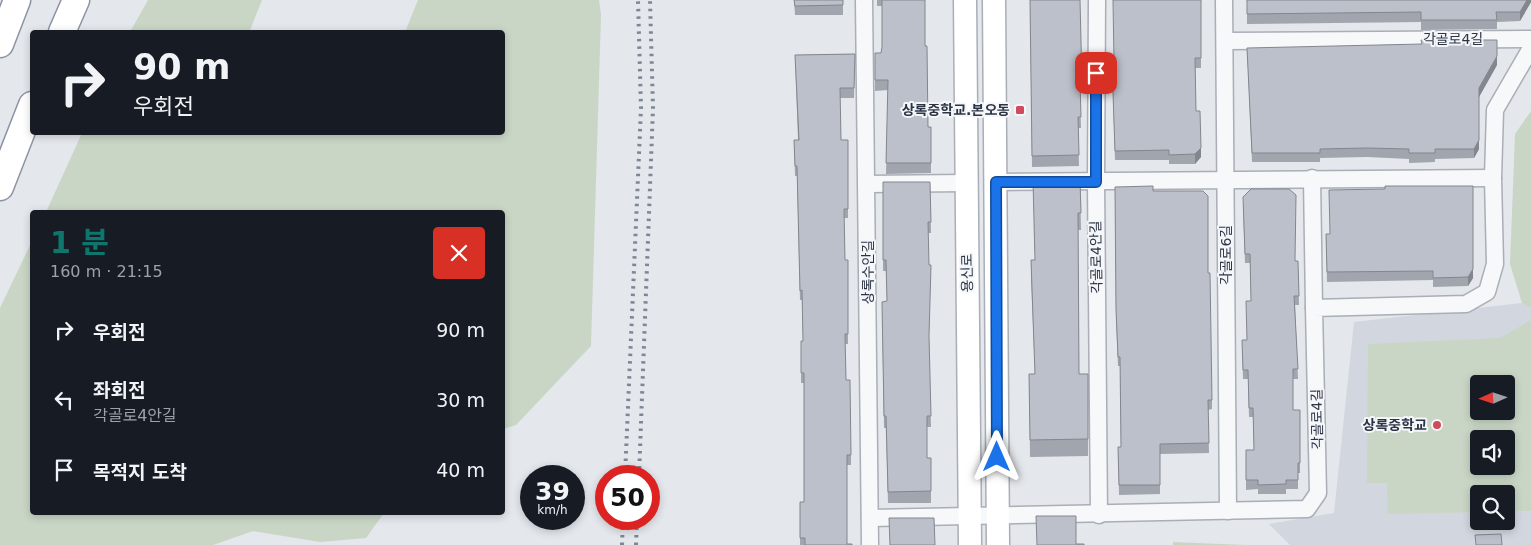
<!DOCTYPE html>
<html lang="ko">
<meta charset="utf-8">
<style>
body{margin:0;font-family:"DejaVu Sans","Noto Sans KR",sans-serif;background:#242831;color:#f1f3f6;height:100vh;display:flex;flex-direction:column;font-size:19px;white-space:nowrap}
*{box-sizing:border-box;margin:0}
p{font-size:16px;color:#9ea1a6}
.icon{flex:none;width:28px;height:28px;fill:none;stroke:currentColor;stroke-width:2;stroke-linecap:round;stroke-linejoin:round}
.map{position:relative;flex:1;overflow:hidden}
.sheet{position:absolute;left:30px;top:210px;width:475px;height:305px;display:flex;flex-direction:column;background:#171b24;border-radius:5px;box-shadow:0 2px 8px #0003}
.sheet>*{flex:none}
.top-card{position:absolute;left:30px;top:30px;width:475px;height:105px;border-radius:5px;box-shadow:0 2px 8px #0003;background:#171b24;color:#f1f3f6;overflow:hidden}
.needle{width:32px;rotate:267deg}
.fabs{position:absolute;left:1470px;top:375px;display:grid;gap:10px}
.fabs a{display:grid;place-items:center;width:45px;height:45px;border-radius:5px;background:#171b24;box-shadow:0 2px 8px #0003;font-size:25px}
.speed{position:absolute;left:520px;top:465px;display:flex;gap:10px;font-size:25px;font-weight:700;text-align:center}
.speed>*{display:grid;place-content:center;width:65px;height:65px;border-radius:50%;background:#171b24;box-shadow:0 2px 8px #0003;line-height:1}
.speed small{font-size:12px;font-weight:400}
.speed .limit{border:8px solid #d22;background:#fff;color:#111}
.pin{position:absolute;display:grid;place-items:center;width:42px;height:42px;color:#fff;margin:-21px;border-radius:10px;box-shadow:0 2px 8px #0006}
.me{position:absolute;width:55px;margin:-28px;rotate:0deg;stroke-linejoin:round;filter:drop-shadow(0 0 4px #0008)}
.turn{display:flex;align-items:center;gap:18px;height:105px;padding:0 20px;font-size:22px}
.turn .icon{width:65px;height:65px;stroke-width:2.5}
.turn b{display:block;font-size:35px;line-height:42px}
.round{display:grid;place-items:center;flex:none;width:52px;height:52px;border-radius:5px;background:#242831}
.summary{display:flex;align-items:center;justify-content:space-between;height:85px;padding:0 20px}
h1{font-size:30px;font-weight:700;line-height:38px;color:#0f766e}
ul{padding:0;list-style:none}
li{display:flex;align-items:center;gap:15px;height:70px;padding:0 20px}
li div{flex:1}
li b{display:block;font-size:19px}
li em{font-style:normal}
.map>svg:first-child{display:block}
</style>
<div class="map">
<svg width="1531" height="545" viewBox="0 0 1531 545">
<rect width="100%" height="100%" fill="#e4e7ec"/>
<path fill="#d2d6de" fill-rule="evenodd" d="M1522 303 1531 308V545H1290L1269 524 1334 513 1354 322ZM1479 384H1506V411H1479ZM1479 439H1506V466H1479ZM1479 494H1506V521H1479Z"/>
<g fill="#c9d6c5" fill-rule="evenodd">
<path d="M148 0H262L250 30 256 32H130Z"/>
<path d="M418 0H599L601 15 591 346 516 425 503 429 502 212H46L82 133 502 132V32H405Z"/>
<path d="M1531 111V308L1522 303 1510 264 1515 134Z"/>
<path d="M32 241V512L384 513 366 538 320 542 253 531 213 545H0V308Z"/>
<path d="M1531 320V511H1506V494H1479V512L1388 514 1387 483H1367L1368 344 1500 338ZM1479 384H1506V411H1479ZM1479 439H1506V466H1479Z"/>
<path d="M1173 542 1246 545H1173Z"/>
</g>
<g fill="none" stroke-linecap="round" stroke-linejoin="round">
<g stroke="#a9aeb7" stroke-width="19">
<g id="minor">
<path d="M864 0 870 545"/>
<path d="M1097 0 1096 182 1099 515"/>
<path d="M1224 0 1228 511"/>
<path d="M1225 41 1531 39"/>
<path d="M1312 178 1314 308"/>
<path d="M996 182 1493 178"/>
<path d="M867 184 966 183"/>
<path d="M870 518 1307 509 1318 493 1314 308 1466 304 1487 292 1495 264 1493 178 1495 110 1531 48"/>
</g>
</g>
<g stroke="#a9aeb7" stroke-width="25">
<g id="secondary">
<path d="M965 0 970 545"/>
<path d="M994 0 998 545"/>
</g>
</g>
<g stroke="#8b94a3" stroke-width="29">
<g id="trunk">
<path d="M62 32 76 0"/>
<path d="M0 44 17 0"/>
<path d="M0 187 32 105"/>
</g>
</g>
<use href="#minor" stroke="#f7f8fa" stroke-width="16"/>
<use href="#secondary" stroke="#fff" stroke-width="22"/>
<use href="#trunk" stroke="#fff" stroke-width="26"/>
<g stroke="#7d8696" stroke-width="4" stroke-dasharray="2.5 5" stroke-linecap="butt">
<path d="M625 476 641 108 638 0"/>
<path d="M639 476 653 108 650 0"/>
<path d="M622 545 623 519"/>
<path d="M636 545 637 519"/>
</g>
</g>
<g fill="#a1a5ae">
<path d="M794 0H843V15H795Z"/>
<path d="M877 0H925V46L928 127H931V173L886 174 888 90 875 91V53H881L882 48V6H877Z"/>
<path d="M1030 0 1080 16 1082 93H1080L1081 128H1078L1079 166 1032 167Z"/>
<path d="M1201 0V68H1195L1196 111 1201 157 1195 164H1169V160H1115L1112 64 1114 63Z"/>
<path d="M1247 0H1531V2L1520 21 1497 22V29L1421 30V22L1247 24Z"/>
<path d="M1247 48 1497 65 1479 97V149L1474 158 1435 159V162L1409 163V159L1367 157 1320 158V162H1252Z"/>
<path d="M855 54 854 98H840L841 140H848V218H844L845 260H848V344H845L846 380 851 455V465H847V544L852 545H800V502H804V383H801V341H803L802 300H800L797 176H795L794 140H798L795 55Z"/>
<path d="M1080 180 1081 230H1078L1079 374H1088V456L1030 457 1029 374H1035L1031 277V260H1035L1033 181Z"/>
<path d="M883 182H930L931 233H928L929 341 931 427H927V458H931V503H888L886 428H884L882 313 887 301 886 271H883Z"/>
<path d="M1115 187 1153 191 1208 273 1212 400V409L1208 410 1209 453 1160 454V494L1119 495 1118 447H1121L1120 366H1118L1116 318Z"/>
<path d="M1243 206 1295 261H1298L1299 305H1295L1298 379H1293V410H1300V473H1298V489H1286V494H1258V489L1246 490V450H1254L1253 417H1249L1248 379H1243L1242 340H1247L1251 301 1250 263H1245Z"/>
<path d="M1326 234 1473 278 1468 286 1433 287V280L1327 282Z"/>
</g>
<g fill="#83868d">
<path d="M1527 0H1531V2L1520 21V12Z"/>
<path d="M1497 56V65L1479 97V88Z"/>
<path d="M1479 140V149L1474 158V149Z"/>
<path d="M1201 148V157L1195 164V154Z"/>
<path d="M1473 269V278L1468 286V277Z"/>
</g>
<g fill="#bbc0ca" stroke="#83868d">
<path d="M794 0H843V5L795 6Z"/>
<path d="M882 0H925V46H927L928 127H931V163H886L888 80H875V53H881L882 47Z"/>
<path d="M1030 0H1080L1082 82H1080L1081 117H1078L1079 155 1032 156Z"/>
<path d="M1113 0H1201V58H1195L1196 111H1200L1201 148 1195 154 1169 155V150L1115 151 1112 64 1114 63Z"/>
<path d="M1247 0H1527L1520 12H1496L1497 20H1421V12L1247 14Z"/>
<path d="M1421 40H1497V56L1479 88V140L1474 149H1435V153H1409V149L1367 148 1320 149V153H1252L1247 48 1422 44Z"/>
<path d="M855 54 854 88H840L841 140H848V209H844L845 260H848V334H845L846 380H850L851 455H847V544H852V545H805V538H800V502H804V373H801V341H803L802 290 800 291 797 166H795L794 140H799L795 55Z"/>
<path d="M1080 180 1081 213H1078L1079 374H1088V439L1030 440 1029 374H1035L1031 260H1035L1033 181Z"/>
<path d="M883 182H930L931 222H928L929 265H931L929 336 931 416H927V458H931V491L888 492 886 416H884L882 302 887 301 886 260H883Z"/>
<path d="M1153 186V191H1203L1208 196V273H1210L1212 400H1208L1209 443 1160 444V485H1119L1118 447H1121L1120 357H1118L1116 309 1115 187Z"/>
<path d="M1385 186H1473V269L1468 277 1433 278V271L1327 272 1326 234H1330L1329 190 1385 189Z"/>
<path d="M1251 189H1289L1296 195 1295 261H1298L1299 296H1294L1298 369H1293V410H1300V463H1298V480H1286V484L1258 485V480H1246V450H1254L1253 408H1249L1248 370H1243L1242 340H1247L1246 301H1251L1250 254H1245L1243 197Z"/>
<path d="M1036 516H1076V544H1084V545H1037Z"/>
<path d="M889 518H934L935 545H890Z"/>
<path d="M1501 534 1502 545H1476L1475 535Z"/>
</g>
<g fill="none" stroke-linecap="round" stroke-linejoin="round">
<g stroke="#114b97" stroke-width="12">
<path id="route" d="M997 457 996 182H1096V73"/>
</g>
<use href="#route" stroke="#1a73e8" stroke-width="9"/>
</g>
<g fill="#d1495b" stroke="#f4f6f9" stroke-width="2">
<rect x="1015" y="105" width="10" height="10" rx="2.5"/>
<circle cx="1437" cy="425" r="5"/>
</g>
<g text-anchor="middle" stroke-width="4" stroke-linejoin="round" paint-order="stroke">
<g font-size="14" fill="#2b3445" stroke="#f4f6f9">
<text x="1453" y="44">각골로4길</text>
<text transform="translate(1226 255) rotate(-90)" y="5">각골로6길</text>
<text transform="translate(1096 257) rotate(-91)" y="5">각골로4안길</text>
<text transform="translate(868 272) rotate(-90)" y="5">상록수안길</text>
<text transform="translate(967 273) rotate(-91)" y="5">용신로</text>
<text transform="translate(1317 419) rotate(-91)" y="5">각골로4길</text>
</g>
<g font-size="14" font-weight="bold" fill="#2b3445" stroke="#f4f6f9" text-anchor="end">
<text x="1010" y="115">상록중학교.본오동</text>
<text x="1427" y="430">상록중학교</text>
</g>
</g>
</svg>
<div class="fabs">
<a><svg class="needle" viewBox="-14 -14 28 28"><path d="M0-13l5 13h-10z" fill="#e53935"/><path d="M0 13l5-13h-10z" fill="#9ea1a6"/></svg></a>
<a><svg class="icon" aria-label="sound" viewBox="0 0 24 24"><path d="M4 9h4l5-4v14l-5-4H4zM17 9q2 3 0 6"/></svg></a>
<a><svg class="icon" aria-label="search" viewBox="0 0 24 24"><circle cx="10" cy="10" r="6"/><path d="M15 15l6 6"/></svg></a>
</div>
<div class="speed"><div>39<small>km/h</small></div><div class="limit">50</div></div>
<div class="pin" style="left:1096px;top:73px;background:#d93025"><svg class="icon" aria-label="arrive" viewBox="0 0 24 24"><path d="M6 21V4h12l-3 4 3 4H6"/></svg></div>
<svg class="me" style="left:997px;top:457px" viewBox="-20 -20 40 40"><path d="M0-17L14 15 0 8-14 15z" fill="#1a73e8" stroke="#fff" stroke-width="4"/></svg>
<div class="top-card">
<div class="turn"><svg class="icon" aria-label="right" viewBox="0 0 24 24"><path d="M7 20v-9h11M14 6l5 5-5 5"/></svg><div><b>90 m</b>우회전</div></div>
</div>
<section class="sheet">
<div class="summary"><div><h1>1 분</h1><p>160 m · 21:15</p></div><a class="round" style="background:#d93025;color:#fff"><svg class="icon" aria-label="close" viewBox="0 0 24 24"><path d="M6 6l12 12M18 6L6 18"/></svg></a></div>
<ul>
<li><svg class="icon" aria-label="right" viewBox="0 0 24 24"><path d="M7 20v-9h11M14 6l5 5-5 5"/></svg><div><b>우회전</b></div><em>90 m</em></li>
<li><svg class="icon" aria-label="left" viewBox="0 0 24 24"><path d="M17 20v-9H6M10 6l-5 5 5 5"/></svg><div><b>좌회전</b><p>각골로4안길</p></div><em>30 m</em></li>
<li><svg class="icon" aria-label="arrive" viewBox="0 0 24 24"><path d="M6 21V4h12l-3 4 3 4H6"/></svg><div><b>목적지 도착</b></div><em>40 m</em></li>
</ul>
</section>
</div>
